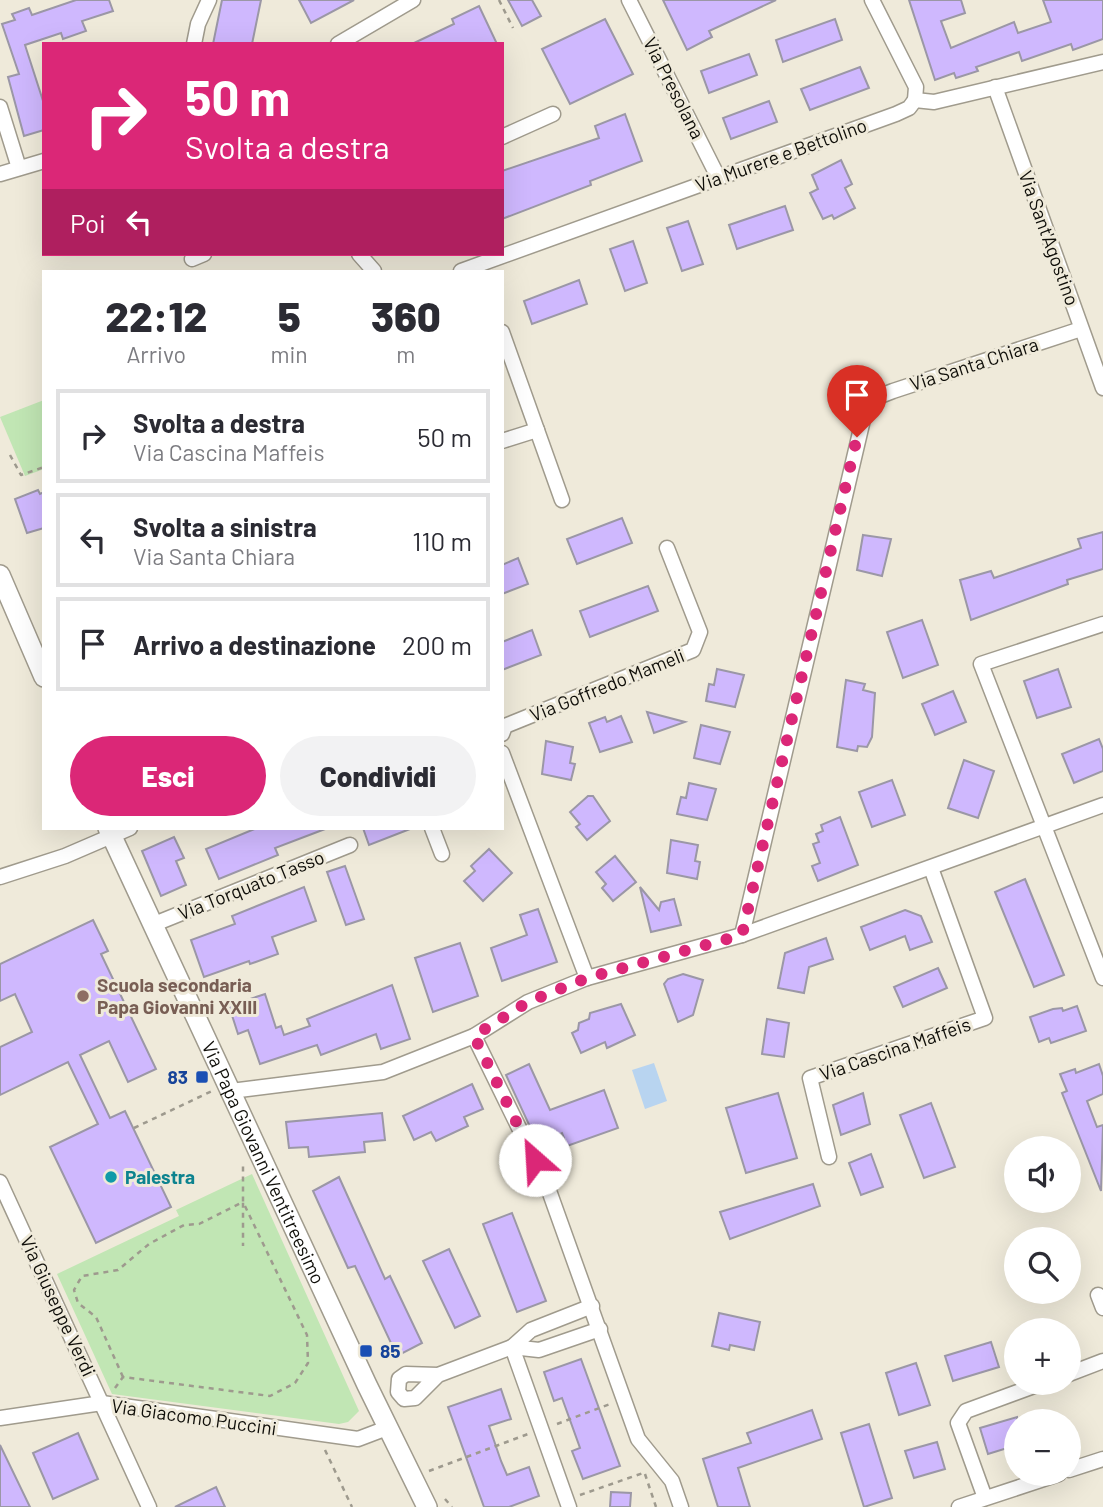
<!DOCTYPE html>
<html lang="it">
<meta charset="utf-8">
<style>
body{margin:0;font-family:Barlow,sans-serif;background:#f2f2f3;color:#2b2b33;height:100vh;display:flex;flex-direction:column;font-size:26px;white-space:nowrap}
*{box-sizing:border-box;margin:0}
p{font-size:23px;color:#7c7c81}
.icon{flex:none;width:38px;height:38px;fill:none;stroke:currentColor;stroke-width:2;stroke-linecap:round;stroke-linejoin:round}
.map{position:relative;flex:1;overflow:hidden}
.drawer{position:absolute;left:42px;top:270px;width:462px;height:560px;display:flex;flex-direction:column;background:#fff;border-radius:0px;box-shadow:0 7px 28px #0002}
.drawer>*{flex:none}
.hud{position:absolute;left:42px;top:42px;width:462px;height:214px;border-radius:0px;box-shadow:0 7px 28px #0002;background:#db2777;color:#fff;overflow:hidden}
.tools{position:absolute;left:1004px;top:1136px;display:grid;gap:14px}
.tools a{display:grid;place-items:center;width:77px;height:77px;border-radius:50%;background:#fff;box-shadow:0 7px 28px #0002;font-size:35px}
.pin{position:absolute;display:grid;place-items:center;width:60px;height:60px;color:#fff;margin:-72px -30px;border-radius:50% 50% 50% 0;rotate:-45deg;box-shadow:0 0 7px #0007}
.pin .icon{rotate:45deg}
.me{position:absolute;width:77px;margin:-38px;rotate:334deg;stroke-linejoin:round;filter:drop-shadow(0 0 5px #0008)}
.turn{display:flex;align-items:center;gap:24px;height:147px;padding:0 28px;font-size:32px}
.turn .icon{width:91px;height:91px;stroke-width:2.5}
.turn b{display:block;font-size:49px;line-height:60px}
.then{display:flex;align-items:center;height:66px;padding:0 28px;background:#0003;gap:14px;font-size:26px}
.eta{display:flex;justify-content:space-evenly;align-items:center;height:119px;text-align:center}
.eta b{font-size:42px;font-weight:800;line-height:49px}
.button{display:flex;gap:14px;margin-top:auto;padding:14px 28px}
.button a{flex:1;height:80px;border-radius:42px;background:#db2777;color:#fff;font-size:28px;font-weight:800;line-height:80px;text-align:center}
.button a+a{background:#f2f2f3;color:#2b2b33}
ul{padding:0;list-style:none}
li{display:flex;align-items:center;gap:21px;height:94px;margin:0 14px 10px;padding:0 14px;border:4px solid #e1e1e2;border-radius:0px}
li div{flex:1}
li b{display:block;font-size:26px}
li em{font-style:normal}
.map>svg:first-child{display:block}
</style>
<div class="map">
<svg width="1103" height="1507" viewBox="0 0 1103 1507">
<rect width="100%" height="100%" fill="#efeada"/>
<g fill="#c1e6b4">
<path d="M44 400V469L25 476 0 417Z"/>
<path d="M252 1174 359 1411 348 1422 339 1424 112 1394 57 1274 179 1216 176 1210Z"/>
</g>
<path fill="#b8d4f0" d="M654 1063 667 1101 645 1109 632 1070Z"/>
<g fill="#cfb8fe" stroke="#9b97a6" stroke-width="2">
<path d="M76 0H109L113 11 82 21 86 31 63 39 61 33 25 45 44 104V130L24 136 8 77 19 74 2 24 15 20 12 14 29 8 32 15Z"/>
<path d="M222 0H261L252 44H213Z"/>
<path d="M299 0H354L311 23Z"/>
<path d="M508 0H532L541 16 522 26Z"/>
<path d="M663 0H776L709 31 712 37 687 50Z"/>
<path d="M909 0H961L965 13 941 21 951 48 1014 22 1018 33 1051 22 1043 0H1103V39L1073 50 1071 44 1022 61 1019 52 976 67 978 71 956 78 954 73 935 80Z"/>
<path d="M479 6 497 44H412L454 24 452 19Z"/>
<path d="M605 19 633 74 570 104 542 49Z"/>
<path d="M835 19 842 40 783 62 776 40Z"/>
<path d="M749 54 757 75 709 93 701 71Z"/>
<path d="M860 67 869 88 810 110 801 89Z"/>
<path d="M769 101 777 122 731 139 723 118Z"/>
<path d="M625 114 642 161 590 181 591 185 502 219V171L599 138 595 126Z"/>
<path d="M841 160 852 184 845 188 855 208 834 219 832 215 823 219 810 193 818 189 812 175Z"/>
<path d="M785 206 793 230 737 249 729 225Z"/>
<path d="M688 221 703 264 682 271 667 228Z"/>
<path d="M633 241 647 283 625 291 610 249Z"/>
<path d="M579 280 587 304 532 324 524 301Z"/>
<path d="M38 490 40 494 44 492V528L27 533 15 499Z"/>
<path d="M622 518 632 543 577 564 567 539Z"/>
<path d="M1103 532V569L1067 580 1068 584 971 620 960 580 991 571 994 578 1081 548 1078 539Z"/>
<path d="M863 535 891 539 882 576 857 570Z"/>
<path d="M518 558 528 584 502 594V565Z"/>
<path d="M648 586 658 611 590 637 580 611Z"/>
<path d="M922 620 938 665 903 678 887 632Z"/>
<path d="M532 630 541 655 502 670V642Z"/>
<path d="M717 669 744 675 735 707 706 701 709 684 714 685Z"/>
<path d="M1058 669 1071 707 1037 718 1024 681Z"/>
<path d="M846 680 865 684 863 690 875 693 872 737 867 747 858 746 857 751 837 747Z"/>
<path d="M953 691 966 722 935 735 922 704Z"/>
<path d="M647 712 685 722 654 733Z"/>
<path d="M621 716 632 742 600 752 589 723 605 717 607 722Z"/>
<path d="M701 725 730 732 720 764 694 758Z"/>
<path d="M1099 739 1103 749V771L1074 783 1062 754Z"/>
<path d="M546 741 573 747 570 763 575 764 571 780 542 774Z"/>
<path d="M964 760 994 771 978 818 948 808Z"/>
<path d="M892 780 905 815 872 827 859 792Z"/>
<path d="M689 783 716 789 707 820 677 814 681 797 686 798Z"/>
<path d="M588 796H593L610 821 587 840 576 827 580 824 570 812Z"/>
<path d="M840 817 858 865 818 881 812 866 820 863 813 844 819 842 816 834 823 831 821 825Z"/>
<path d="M257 828H324L325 829 275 848 278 855 219 879 206 849Z"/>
<path d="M363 828H410V829L369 845Z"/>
<path d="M174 837 184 858 176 861 186 885 161 896 142 851Z"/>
<path d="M671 840 698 845 695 861 700 862 697 879 667 873Z"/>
<path d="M489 849 512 873 483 901 464 881 475 871 471 866Z"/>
<path d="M615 856 636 882 613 901 602 888 606 884 596 872Z"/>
<path d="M345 866 364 919 346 925 327 872Z"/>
<path d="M1025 879 1064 975 1034 987 995 892Z"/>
<path d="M304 887 316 921 272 937 278 954 250 964 249 961 204 977 191 940 235 924 232 916Z"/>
<path d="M640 887 659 910 661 902 674 899 681 925 651 932Z"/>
<path d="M538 909 557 962 502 981 491 948 527 935 520 915Z"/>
<path d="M905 910 921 916 932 942 910 950 905 936 870 950 861 927Z"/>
<path d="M93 920 108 951 101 954 156 1069 128 1082 109 1041 80 1055 110 1118 125 1111 171 1207 96 1243 50 1147 98 1124 68 1062 0 1095V1047L32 1032 15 994 0 1001V964Z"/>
<path d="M826 938 833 959 809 967 804 993 778 988 785 953Z"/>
<path d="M460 943 478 996 433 1012 415 958Z"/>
<path d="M938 968 947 988 903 1007 894 987Z"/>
<path d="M683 974 703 980 693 1015 678 1022 664 984 668 979Z"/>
<path d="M392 985 410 1039 381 1049 376 1034 321 1055 317 1045 260 1064 248 1030 238 1034 229 1006 265 994 276 1028 281 1026 284 1035 310 1026 307 1019Z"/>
<path d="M621 1004 635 1035 607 1048 605 1042 581 1053 572 1033 578 1030 579 1023 589 1019 590 1013Z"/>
<path d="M1077 1006 1086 1031 1051 1043 1049 1038 1039 1042 1030 1017 1053 1009 1062 1008 1063 1011Z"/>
<path d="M767 1019 789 1023 784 1057 762 1054Z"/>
<path d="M529 1064 550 1110 604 1090 618 1128 567 1146 562 1133 538 1144 506 1075Z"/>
<path d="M1099 1064 1103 1076V1094L1087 1101 1097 1127 1103 1125 1101 1191 1062 1093 1067 1091 1060 1074 1075 1069 1076 1073Z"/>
<path d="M472 1084 483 1109 464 1117 468 1126 436 1141 431 1132 414 1140 403 1116Z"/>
<path d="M778 1093 797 1158 746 1173 726 1108Z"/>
<path d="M863 1093 870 1124 841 1135 833 1105Z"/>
<path d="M931 1103 955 1167 924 1178 900 1115Z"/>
<path d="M382 1113 385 1140 364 1142 365 1152 309 1157 308 1147 289 1148 286 1122Z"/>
<path d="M871 1154 883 1187 861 1195 849 1163Z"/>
<path d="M339 1177 385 1279 390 1276 422 1343 397 1356 355 1266 348 1268 313 1191Z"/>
<path d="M813 1184 820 1206 730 1239 720 1212Z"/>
<path d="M512 1213 546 1301 517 1312 483 1224Z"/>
<path d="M449 1249 480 1316 455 1328 423 1261Z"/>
<path d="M719 1313 760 1322 754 1350 730 1345 729 1350 712 1346Z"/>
<path d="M991 1342 999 1367 953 1381 945 1356Z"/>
<path d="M581 1359 620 1466 583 1479 572 1451 580 1448 562 1398 554 1401 544 1372Z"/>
<path d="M916 1363 930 1405 899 1415 886 1373Z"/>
<path d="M501 1389 511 1419 489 1426 501 1461 507 1475 529 1467 539 1496 509 1507H484L448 1407Z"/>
<path d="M812 1410 822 1439 738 1468 750 1507H718L703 1459 751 1443 747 1433Z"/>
<path d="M1017 1417V1445L988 1454 980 1428Z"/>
<path d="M869 1424 892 1498 864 1507 841 1433Z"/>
<path d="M78 1433 98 1479 53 1499 33 1453Z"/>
<path d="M937 1442 945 1469 914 1478 905 1451Z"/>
<path d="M0 1445 30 1507H0Z"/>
<path d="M216 1487 225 1507H175Z"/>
<path d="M611 1492 631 1493 630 1507H610Z"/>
</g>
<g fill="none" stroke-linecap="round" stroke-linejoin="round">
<g stroke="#a09b8d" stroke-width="17">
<g id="street">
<path d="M629 0 718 177"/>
<path d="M872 0 916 87 915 100"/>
<path d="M194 44 198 24 209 0"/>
<path d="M338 44 413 0"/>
<path d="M995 87 1103 388"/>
<path d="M0 107 19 168"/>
<path d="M502 137 553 114"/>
<path d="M0 174 44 161"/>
<path d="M359 254 374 271"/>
<path d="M192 259 204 254"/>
<path d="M461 271 896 114 909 108 915 100 934 102 1103 62"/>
<path d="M502 332 562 500"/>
<path d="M502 441 537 430"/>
<path d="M1103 624 981 664 1103 978"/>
<path d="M502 734 505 726 693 650 700 632 667 548"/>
<path d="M502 753 587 978"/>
<path d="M432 828 442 854"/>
<path d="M0 877 65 856 130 828"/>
<path d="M152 925 350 845"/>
<path d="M742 935 866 407 875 398 893 391 1081 329"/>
<path d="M474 1036 547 1185 638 1439 672 1481 681 1507"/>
<path d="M231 1091 383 1072 474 1036 528 1002 587 978 742 935 1103 805"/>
<path d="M829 1157 810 1078 985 1018 931 868"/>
<path d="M0 1182 149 1507"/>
<path d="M1098 1295 1103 1308"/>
<path d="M512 1347 569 1507"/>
<path d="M512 1347 539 1350 600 1329"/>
<path d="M1069 1374 1103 1361"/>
<path d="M438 1375 415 1398 404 1399 398 1392 399 1379 406 1374 438 1375 512 1347 531 1330 592 1306"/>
<path d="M0 1418 102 1403 358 1439 387 1428"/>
<path d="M1069 1470 1103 1459"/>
<path d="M985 1498 958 1423 966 1411 1045 1382"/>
<path d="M959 1507 1059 1474"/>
</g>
</g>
<g stroke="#a09b8d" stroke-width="22">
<g id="secondary">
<path d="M0 575 44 677"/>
<path id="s1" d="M108 828 367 1385 427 1507"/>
</g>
</g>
<g stroke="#9e9a8e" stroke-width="2.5" stroke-dasharray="5 5" stroke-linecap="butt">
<path d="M499 0 513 28"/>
<path d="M10 455 21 475 44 467"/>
<path d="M134 1128 212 1091"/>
<path d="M123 1377 96 1317 78 1303 74 1290 82 1276 118 1270 149 1244 184 1225 199 1224 243 1202V1246"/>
<path d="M115 1388 123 1377 270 1396 295 1383 308 1363 307 1335 243 1202V1164"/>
<path d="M557 1424 610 1404"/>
<path d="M325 1450 352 1507"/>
<path d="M429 1471 528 1434"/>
<path d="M645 1474 656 1507"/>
<path d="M580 1495 646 1472"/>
<path d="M445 1499 452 1507"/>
</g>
<use href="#street" stroke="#fff" stroke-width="14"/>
<use href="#secondary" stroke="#fff" stroke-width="19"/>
</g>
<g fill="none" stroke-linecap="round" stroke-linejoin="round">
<path stroke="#db2777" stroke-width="12" stroke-dasharray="0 21.6" d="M535 1160 474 1036 528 1002 587 978 742 935 857 437"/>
</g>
<circle fill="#8d6e63" stroke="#efeada" stroke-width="2.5" cx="83" cy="996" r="7"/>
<g fill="#1a4fb4" stroke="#efeada" stroke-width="2.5">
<rect x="195" y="1070" width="14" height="14" rx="3.5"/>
<rect x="359" y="1344" width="14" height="14" rx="3.5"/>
</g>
<circle fill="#0f9aa8" stroke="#efeada" stroke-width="2.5" cx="111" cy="1177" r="7"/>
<g text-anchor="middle" stroke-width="6" stroke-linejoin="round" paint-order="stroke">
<g font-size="19" fill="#0f0e09" stroke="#efeada">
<text transform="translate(674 88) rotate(63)" y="7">Via Presolana</text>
<text transform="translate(781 155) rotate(-20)" y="7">Via Murere e Bettolino</text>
<text transform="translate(1049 238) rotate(70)" y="7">Via Sant'Agostino</text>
<text transform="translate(974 364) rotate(-18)" y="7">Via Santa Chiara</text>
<text transform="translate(607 685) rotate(-22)" y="7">Via Goffredo Mameli</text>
<text transform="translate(251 885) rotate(-22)" y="7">Via Torquato Tasso</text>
<text transform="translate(895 1049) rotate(-19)" y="7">Via Cascina Maffeis</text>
<text dy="7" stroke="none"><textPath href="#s1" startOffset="369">Via Papa Giovanni Ventitreesimo</textPath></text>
<text transform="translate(58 1306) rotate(65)" y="7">Via Giuseppe Verdi</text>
<text transform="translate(194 1417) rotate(8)" y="7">Via Giacomo Puccini</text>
</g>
<g font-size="19" font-weight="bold" fill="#785e54" stroke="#efeada" text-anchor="start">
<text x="97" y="992">Scuola secondaria<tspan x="97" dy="22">Papa Giovanni XXIII</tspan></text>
</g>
<g font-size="19" font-weight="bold" fill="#164399" stroke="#efeada" text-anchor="end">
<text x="188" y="1084">83</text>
<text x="380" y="1358" text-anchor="start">85</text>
</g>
<g font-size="19" font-weight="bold" fill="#0d838f" stroke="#efeada" text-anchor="start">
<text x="125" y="1184">Palestra</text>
</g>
</g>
</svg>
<div class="tools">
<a><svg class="icon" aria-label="sound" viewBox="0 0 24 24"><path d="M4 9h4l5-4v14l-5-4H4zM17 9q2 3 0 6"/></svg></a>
<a><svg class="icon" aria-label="search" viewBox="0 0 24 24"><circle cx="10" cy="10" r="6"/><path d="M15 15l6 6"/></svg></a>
<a>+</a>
<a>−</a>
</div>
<div class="pin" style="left:857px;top:437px;background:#d93025"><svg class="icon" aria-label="arrive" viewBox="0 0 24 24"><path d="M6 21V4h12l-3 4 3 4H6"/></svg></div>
<svg class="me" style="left:535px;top:1160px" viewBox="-20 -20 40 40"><circle r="19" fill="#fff"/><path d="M0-13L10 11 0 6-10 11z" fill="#db2777"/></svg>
<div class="hud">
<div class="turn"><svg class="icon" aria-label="right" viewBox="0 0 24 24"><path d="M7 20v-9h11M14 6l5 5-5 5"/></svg><div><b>50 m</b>Svolta a destra</div></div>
<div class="then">Poi<svg class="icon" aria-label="left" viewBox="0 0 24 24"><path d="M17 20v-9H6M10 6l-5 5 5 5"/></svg></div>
</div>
<section class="drawer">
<div class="eta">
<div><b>22:12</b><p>Arrivo</p></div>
<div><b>5</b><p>min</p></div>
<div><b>360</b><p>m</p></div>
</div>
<ul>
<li><svg class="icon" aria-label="right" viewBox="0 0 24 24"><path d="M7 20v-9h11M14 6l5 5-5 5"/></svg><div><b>Svolta a destra</b><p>Via Cascina Maffeis</p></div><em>50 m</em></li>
<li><svg class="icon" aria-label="left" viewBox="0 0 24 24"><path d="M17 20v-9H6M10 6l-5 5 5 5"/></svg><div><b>Svolta a sinistra</b><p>Via Santa Chiara</p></div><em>110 m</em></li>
<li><svg class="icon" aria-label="arrive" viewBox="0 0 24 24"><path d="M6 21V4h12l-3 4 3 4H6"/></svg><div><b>Arrivo a destinazione</b></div><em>200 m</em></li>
</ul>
<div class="button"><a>Esci</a><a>Condividi</a></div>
</section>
</div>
